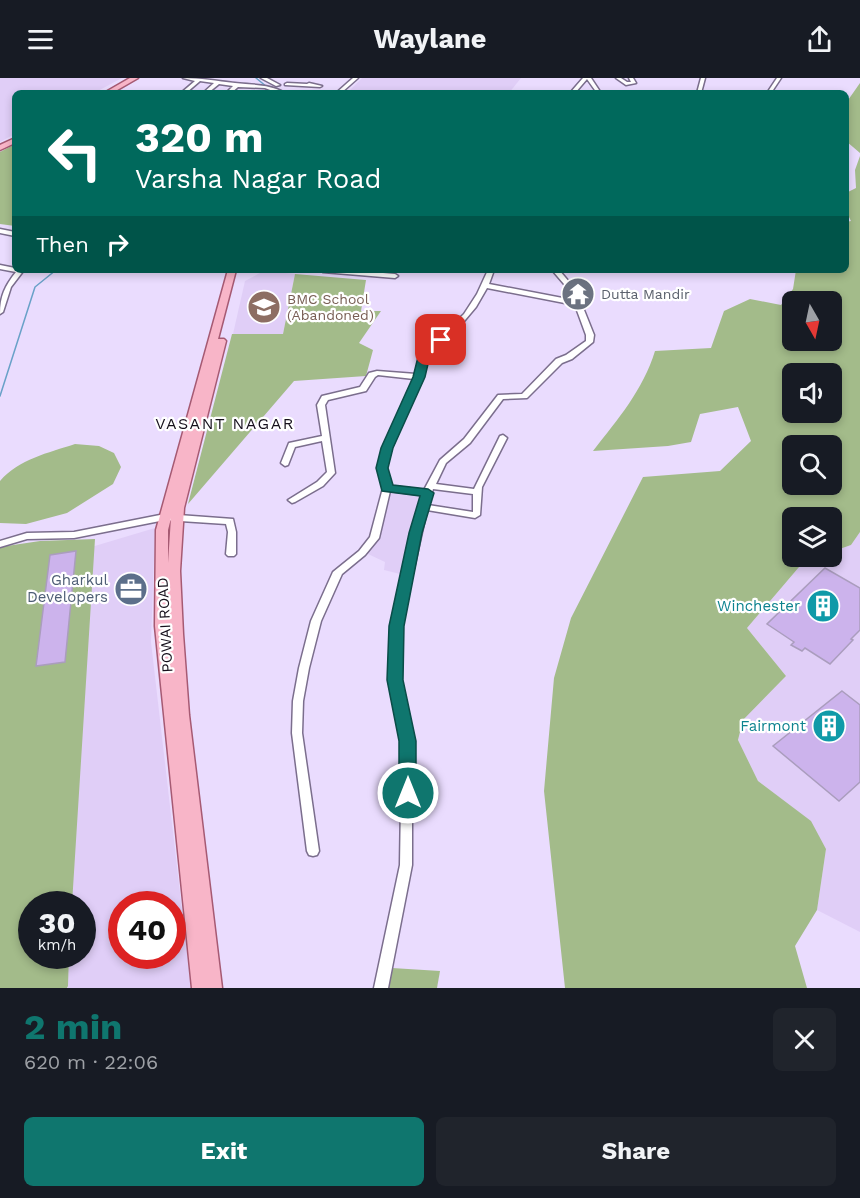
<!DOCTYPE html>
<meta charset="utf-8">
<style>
body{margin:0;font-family:"Work Sans",sans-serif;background:#20242c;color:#f1f3f6;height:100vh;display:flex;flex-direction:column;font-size:22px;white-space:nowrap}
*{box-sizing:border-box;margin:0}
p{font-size:20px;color:#9ea1a6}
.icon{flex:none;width:33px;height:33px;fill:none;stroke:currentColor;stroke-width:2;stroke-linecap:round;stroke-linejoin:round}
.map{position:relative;height:910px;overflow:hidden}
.panel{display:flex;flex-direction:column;background:#171b24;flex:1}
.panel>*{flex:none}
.top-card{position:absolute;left:12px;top:12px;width:837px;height:183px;border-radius:9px;box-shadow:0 3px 9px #0003;background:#00695c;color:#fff;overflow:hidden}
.needle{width:39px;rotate:171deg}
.controls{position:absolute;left:782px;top:213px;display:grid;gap:12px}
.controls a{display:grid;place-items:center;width:60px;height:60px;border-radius:9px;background:#171b24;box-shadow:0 3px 9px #0003;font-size:30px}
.speed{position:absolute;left:18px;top:813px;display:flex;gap:12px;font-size:30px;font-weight:700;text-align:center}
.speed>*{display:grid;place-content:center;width:78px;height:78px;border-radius:50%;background:#171b24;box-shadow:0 3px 9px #0003;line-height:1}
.speed small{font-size:15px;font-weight:400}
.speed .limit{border:9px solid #d22;background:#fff;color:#111}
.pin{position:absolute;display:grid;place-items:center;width:51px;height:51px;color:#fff;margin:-26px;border-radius:12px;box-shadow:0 3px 9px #0006}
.me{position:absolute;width:66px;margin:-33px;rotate:0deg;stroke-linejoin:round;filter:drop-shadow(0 0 4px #0008)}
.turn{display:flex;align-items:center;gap:21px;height:126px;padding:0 24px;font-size:27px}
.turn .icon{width:78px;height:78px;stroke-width:2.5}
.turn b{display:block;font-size:42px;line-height:51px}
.then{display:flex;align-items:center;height:57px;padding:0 24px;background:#0003;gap:12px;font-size:22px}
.round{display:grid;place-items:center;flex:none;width:63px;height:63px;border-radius:9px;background:#20242c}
.summary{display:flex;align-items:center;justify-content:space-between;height:102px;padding:0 24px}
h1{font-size:36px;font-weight:700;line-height:45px;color:#0f766e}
.button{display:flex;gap:12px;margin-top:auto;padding:12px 24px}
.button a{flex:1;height:69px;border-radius:9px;background:#0f766e;color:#fff;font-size:24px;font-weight:700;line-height:69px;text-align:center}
.button a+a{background:#20242c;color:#f1f3f6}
header{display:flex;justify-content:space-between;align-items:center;height:78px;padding:0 24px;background:#171b24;font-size:27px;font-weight:700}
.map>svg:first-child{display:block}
</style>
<header><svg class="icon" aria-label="menu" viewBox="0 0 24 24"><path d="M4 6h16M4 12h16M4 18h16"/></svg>Waylane<svg class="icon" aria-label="share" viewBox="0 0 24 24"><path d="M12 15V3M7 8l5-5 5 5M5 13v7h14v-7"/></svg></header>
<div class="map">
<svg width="860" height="910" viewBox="0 0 860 910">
<rect width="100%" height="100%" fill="#eadcfe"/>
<g fill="#e0cef7" fill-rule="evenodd">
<path d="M0 0H122L94 15H15V56L0 64Z"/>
<path d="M362 0H521L509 15H352L349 13Z"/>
<path d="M275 194 295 196 283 256H233L245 203 260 195Z"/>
<path d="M391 412 422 416 400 496 384 492 385 484 368 476 380 456Z"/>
<path d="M155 450 151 564 191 910H68L69 878H82V826H70L88 470ZM122 826H172V878H122Z"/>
<path d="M860 454V854L817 832 826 771 810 743 758 703 738 663 743 642 786 598 747 550 805 482 816 479 831 478V474L851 467Z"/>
</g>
<g fill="#a3bb8a" fill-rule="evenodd">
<path d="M860 5V75L846 63 848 61 846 58V25Z"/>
<path d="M15 66V148L0 146V74Z"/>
<path d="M860 78V454L851 467 831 474V440H792V478L816 479 805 482 747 550 786 598 743 642 738 662 758 703 811 743 826 771 817 832 795 868 807 910H565L544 713 554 600 571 540 643 399 720 393 751 363 738 329 700 336 691 364 668 368 593 373C618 341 643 312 655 273L711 270 724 233 750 221 781 227 793 211 796 192H846V144L851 143 846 133V115L856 110 855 92ZM792 224H831V262H792ZM792 296H831V334H792ZM792 368H831V406H792Z"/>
<path d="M295 196 366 202 361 233H381L359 265 373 272 366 298 294 303 188 426 232 256H283Z"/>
<path d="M75 366 99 368 114 375 121 389 113 406 67 435 26 446 0 445V403C19 381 48 375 75 366Z"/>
<path d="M95 461 72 826H32V878H69L68 908 67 910H0V469L40 463Z"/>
<path d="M392 890 440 893 437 910H388Z"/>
</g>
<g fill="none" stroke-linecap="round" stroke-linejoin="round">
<g stroke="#69a1c8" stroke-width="1.5">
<path d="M256 0 267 9"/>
<path d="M0 318 35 209 56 192"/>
</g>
</g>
<g fill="#ccb3ec" stroke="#aa9dbd" stroke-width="1.5">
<path d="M76 473 65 584 36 588 50 477Z"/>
<path d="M825 490 860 510V552L851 561 853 562 830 586 805 570 802 573 791 567 794 564 767 546Z"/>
<path d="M842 613 860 627V704L839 723 773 668Z"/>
</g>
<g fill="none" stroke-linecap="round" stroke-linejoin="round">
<g stroke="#7b6e8d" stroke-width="3">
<g id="minor">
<path d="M183 0C200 0 217 3 235 5 252 7 270 6 285 15H278L265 10 238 9 231 15H226L233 8 219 6 208 15H203L214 5 200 3 186 15H181L195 3Z"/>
<path d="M261 0H267L280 7 276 8Z"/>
<path d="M353 0H358L341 15H336Z"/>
<path d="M583 0H591L601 15H597L587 1 575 15H570Z"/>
<path d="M616 0H621L627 4H631L629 0H633L636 5 626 7Z"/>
<path d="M701 0H705L701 15H697Z"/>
<path d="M777 0H781L771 15H767Z"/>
<path d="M287 5 307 6 309 5 322 8 320 9 285 7V6Z"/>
<path d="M0 151 15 154V158L0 155Z"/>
<path d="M0 187 15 190V192H24L11 209 3 234 0 236C0 218 5 208 16 194L0 191Z"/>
<path d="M320 192H347L395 196 398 198 395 200 323 194Z"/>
<path d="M488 192H494L489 206 573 222 570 213 552 192H559L576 212 594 257 593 264 572 281 562 285 527 320 503 321 470 365 446 385 436 406 474 411 500 358 503 357 507 360 482 409 480 437 475 440 427 432 401 548 400 602 412 663V787L388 910H374L400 787 402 663 390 602 391 548 412 455 422 417 390 413 379 460 365 477 342 496 321 543 309 590 303 623 302 655 319 773 317 777 313 778 309 777 307 773 292 655 293 623 299 590 311 543 333 494 359 473 370 459 383 410 378 390 383 371 414 301 378 297 375 299 366 313 328 322 325 327 335 395 323 408 295 424 292 425 288 422 317 404 327 394 322 363 295 369 288 387 285 388 281 385 289 365 322 358 317 327 322 318 360 309 369 295 377 293 416 296 422 271 445 254 464 236 477 216ZM487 210 575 227 586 257V263L566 277 556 281 522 316 498 317 464 361 440 382 424 412 391 408 386 390 391 371 423 299 429 272 460 248 476 229ZM433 411 473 416V434L428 427Z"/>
<path d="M165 436 233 441 236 454V476L234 478H228L226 476 228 454 226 446 165 442 74 460 27 461 0 469V463L27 455 74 454Z"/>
</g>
</g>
<g stroke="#a65a73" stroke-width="3">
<g id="major">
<path d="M130 0H138L112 15H104Z"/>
<path d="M15 60V65L0 72V67Z"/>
<path d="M228 192H236L218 261H224L226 263 184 430 180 493 183 556 189 637 222 910H192L155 548 156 452ZM171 440 168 485V452Z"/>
</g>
</g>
<use href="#minor" fill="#fff" fill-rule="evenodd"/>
<use href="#major" fill="#f8b5c8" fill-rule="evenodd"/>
</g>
<path fill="#0f766e" stroke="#0a4d48" stroke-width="1.5" d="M441 259 446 262 431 273 425 299 393 370 388 390 393 407 428 411 434 415 422 455 404 548 403 602 416 663V715L414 720 408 722 402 720 399 715V663L387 602 389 548 409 455 420 418 382 413 376 390 381 370 413 299 420 271Z"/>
<defs>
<g id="temple-disc" transform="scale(1.725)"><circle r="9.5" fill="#6b7280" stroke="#fff"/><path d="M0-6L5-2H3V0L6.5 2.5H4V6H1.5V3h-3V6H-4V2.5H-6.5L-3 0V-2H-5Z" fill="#fff"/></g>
<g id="school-disc" transform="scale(1.725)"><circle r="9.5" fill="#8d6e63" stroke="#fff"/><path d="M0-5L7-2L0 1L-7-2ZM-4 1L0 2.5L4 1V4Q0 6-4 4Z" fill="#fff"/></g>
<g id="office-disc" transform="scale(1.725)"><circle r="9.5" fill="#5c6f8a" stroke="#fff"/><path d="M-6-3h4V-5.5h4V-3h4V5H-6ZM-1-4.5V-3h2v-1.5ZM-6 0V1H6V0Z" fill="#fff"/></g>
<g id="building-disc" transform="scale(1.725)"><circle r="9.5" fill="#0f9aa8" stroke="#fff"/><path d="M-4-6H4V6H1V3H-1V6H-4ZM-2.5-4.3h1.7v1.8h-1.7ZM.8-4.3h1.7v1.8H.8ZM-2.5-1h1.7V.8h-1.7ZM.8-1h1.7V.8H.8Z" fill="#fff"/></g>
</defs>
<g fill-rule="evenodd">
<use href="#temple-disc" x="578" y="216"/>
<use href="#school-disc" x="264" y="229"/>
<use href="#office-disc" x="131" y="511"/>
<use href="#building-disc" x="823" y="528"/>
<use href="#building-disc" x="829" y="648"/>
</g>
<g text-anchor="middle" stroke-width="4.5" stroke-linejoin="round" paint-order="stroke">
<g font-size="14" fill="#5b616d" stroke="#fff" text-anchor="start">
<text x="601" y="221">Dutta Mandir</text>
</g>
<g font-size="14" fill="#785e54" stroke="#fff" text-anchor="start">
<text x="287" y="226">BMC School<tspan x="287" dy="16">(Abandoned)</tspan></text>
</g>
<g font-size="15" fill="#4e5e75" stroke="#fff" text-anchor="end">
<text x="108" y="507">Gharkul<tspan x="108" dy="17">Developers</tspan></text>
</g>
<g font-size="15" fill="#0d838f" stroke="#fff" text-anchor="end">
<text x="800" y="533">Winchester</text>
<text x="806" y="653">Fairmont</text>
</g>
<g font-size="15" fill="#150f1b" stroke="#fff">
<text transform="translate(165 547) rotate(-93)" y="5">POWAI ROAD</text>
</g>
<g font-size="16" letter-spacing="1.5" fill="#150f1b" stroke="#fff">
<text x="225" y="351">VASANT NAGAR</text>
</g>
</g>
</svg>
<div class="controls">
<a><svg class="needle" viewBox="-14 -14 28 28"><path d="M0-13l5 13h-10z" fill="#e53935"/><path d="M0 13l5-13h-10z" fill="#9ea1a6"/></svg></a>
<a><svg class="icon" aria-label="sound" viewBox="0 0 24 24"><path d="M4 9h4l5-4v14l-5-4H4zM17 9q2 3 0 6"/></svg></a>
<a><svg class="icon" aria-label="search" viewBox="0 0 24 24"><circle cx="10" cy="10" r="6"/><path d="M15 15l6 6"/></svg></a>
<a><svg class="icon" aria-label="layers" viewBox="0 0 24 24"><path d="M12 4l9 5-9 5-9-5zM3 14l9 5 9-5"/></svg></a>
</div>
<div class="speed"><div>30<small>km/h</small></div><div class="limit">40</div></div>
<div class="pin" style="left:441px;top:262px;background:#d93025"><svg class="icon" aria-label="arrive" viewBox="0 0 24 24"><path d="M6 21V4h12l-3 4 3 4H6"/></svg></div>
<svg class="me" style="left:408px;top:715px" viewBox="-20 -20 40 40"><circle r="17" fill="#0f766e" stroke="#fff" stroke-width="3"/><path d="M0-11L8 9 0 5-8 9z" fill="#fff"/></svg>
<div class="top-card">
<div class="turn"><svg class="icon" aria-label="left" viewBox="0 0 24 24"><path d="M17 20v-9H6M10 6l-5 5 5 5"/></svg><div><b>320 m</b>Varsha Nagar Road</div></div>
<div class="then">Then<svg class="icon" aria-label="right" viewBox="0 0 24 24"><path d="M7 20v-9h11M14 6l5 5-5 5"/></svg></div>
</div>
</div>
<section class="panel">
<div class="summary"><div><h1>2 min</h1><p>620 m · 22:06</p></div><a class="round"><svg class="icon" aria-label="close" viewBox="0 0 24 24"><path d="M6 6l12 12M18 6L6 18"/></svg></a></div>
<div class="button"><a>Exit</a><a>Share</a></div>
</section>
